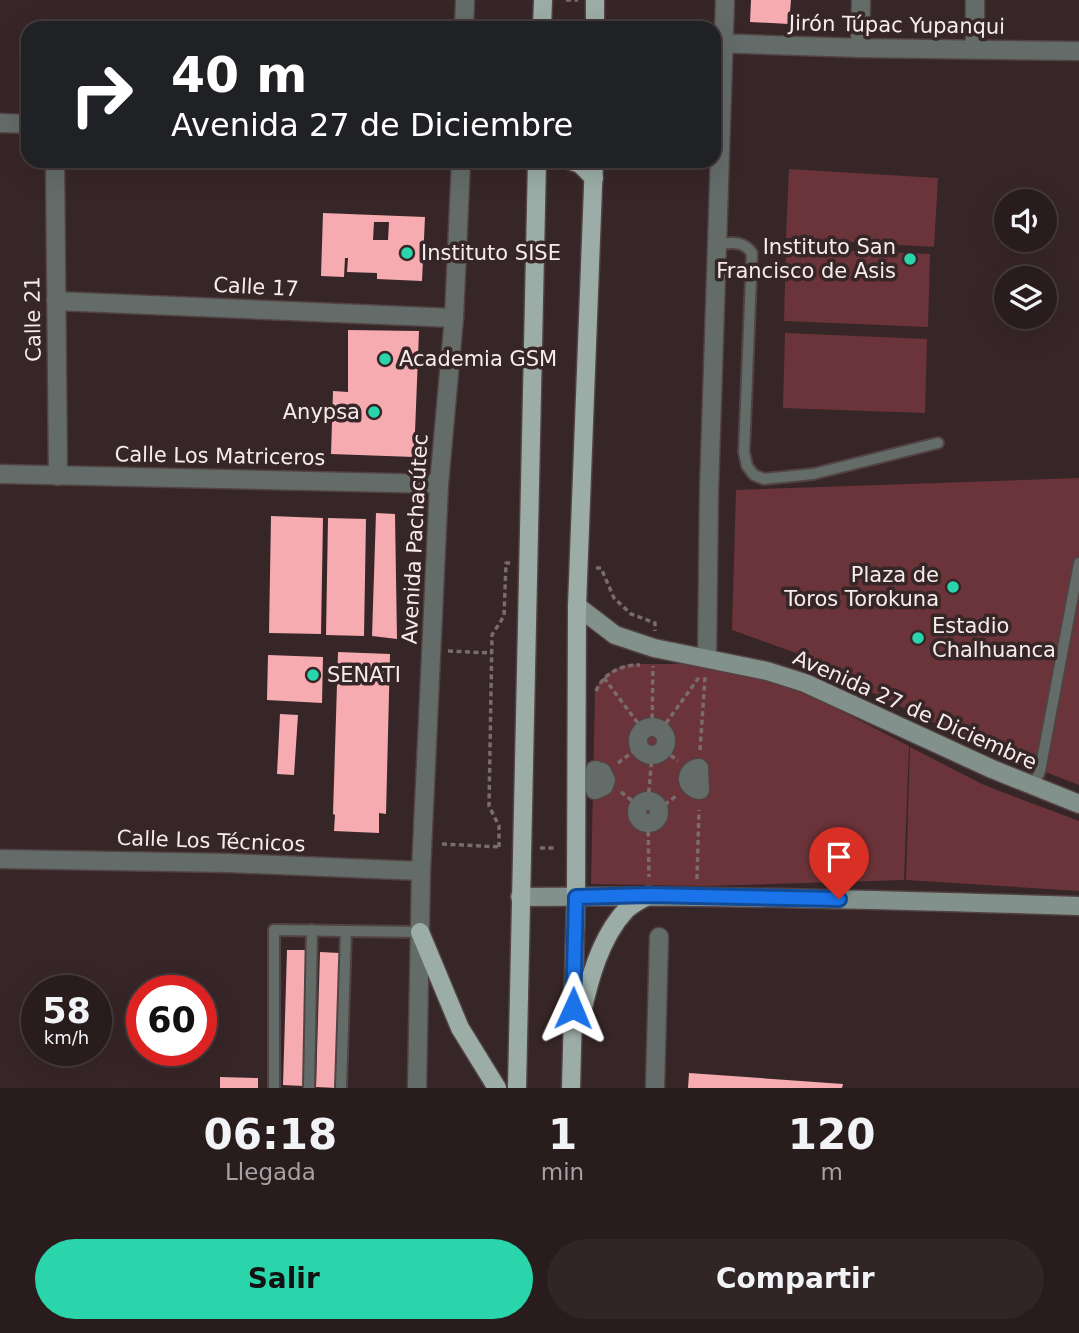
<!DOCTYPE html>
<html lang="es">
<meta charset="utf-8">
<style>
body{margin:0;font-family:"DejaVu Sans",sans-serif;background:#312526;color:#f1f3f6;height:100vh;display:flex;flex-direction:column;font-size:26px;white-space:nowrap}
*{box-sizing:border-box;margin:0}
p{font-size:23px;color:#a5a1a4}
.icon{flex:none;width:38px;height:38px;fill:none;stroke:currentColor;stroke-width:2;stroke-linecap:round;stroke-linejoin:round}
.map{position:relative;height:1088px;overflow:hidden}
.sheet{display:flex;flex-direction:column;background:#291c1d;flex:1}
.sheet>*{flex:none}
.banner{position:absolute;left:21px;top:21px;width:700px;height:147px;border-radius:21px;box-shadow:0 7px 28px #0002,0 0 0 2px #453a3b;background:#202124;color:#fff;overflow:hidden}
.tools{position:absolute;left:994px;top:189px;display:grid;gap:14px}
.tools a{display:grid;place-items:center;width:63px;height:63px;border-radius:50%;background:#291c1d;box-shadow:0 7px 28px #0002,0 0 0 2px #453a3b;font-size:35px}
.speed{position:absolute;left:21px;top:975px;display:flex;gap:14px;font-size:35px;font-weight:700;text-align:center}
.speed>*{display:grid;place-content:center;width:91px;height:91px;border-radius:50%;background:#291c1d;box-shadow:0 7px 28px #0002,0 0 0 2px #453a3b;line-height:1}
.speed small{font-size:18px;font-weight:400}
.speed .limit{border:10px solid #d22;background:#fff;color:#111}
.pin{position:absolute;display:grid;place-items:center;width:60px;height:60px;color:#fff;margin:-72px -30px;border-radius:50% 50% 50% 0;rotate:-45deg;box-shadow:0 0 7px #0007}
.pin .icon{rotate:45deg}
.me{position:absolute;width:77px;margin:-38px;rotate:1deg;stroke-linejoin:round;filter:drop-shadow(0 0 5px #0008)}
.turn{display:flex;align-items:center;gap:24px;height:147px;padding:0 35px;font-size:32px}
.turn .icon{width:91px;height:91px;stroke-width:2.5}
.turn b{display:block;font-size:49px;line-height:60px}
.eta{display:flex;justify-content:space-evenly;align-items:center;height:119px;text-align:center}
.eta b{font-size:42px;font-weight:600;line-height:49px}
.action{display:flex;gap:14px;margin-top:auto;padding:14px 35px}
.action a{flex:1;height:80px;border-radius:42px;background:#2ad5ac;color:#111;font-size:28px;font-weight:600;line-height:80px;text-align:center}
.action a+a{background:#312526;color:#f1f3f6}
.map>svg:first-child{display:block}
</style>
<div class="map">
<svg width="1079" height="1088" viewBox="0 0 1079 1088">
<rect width="100%" height="100%" fill="#372627"/>
<g fill="#6b343a">
<path d="M789 169 938 178 934 247 786 238Z"/>
<path d="M786 248 930 254 928 327 784 321Z"/>
<path d="M785 333 927 339 925 413 783 408Z"/>
<path d="M1079 478V785L992 751 863 688 813 659 732 630 736 490Z"/>
<path d="M629 664H710L759 676 816 698 909 746 904 880 705 886 591 884 595 691C602 674 612 669 629 664Z"/>
<path d="M910 747 984 785 1079 821V891L906 880Z"/>
</g>
<g fill="#f5abb0" fill-rule="evenodd">
<path d="M751 0H791L789 24 750 22Z"/>
<path d="M323 213 425 217 422 281 377 279V273L347 272 348 258H345L344 277 321 276ZM374 222H389L388 240H373Z"/>
<path d="M348 330 419 331 414 457 331 454 333 391 348 392Z"/>
<path d="M376 513 395 514 397 639 372 636Z"/>
<path d="M271 516 323 518 321 634 269 633Z"/>
<path d="M328 518 366 519 364 636 326 635Z"/>
<path d="M338 652 390 654 386 814 379 813V833L334 831 335 815 333 814Z"/>
<path d="M268 655 323 657 322 703 267 700Z"/>
<path d="M280 714 298 715 294 775 277 774Z"/>
<path d="M287 950H307L303 1086 283 1085Z"/>
<path d="M320 952 340 953 336 1088 316 1087Z"/>
<path d="M689 1073 843 1084 842 1088H688Z"/>
<path d="M220 1077 258 1078V1088H220Z"/>
</g>
<g fill="none" stroke-linecap="round" stroke-linejoin="round">
<g stroke="#524243" stroke-width="14">
<g id="lane">
<path d="M717 244C731 243 743 240 752 253L744 452 747 466 754 475 764 479 813 474 938 443"/>
<path d="M1033 786 1040 771 1079 563"/>
<path d="M274 1088V930L420 932"/>
<path d="M309 1088 312 930"/>
<path d="M341 1088 346 931"/>
</g>
</g>
<g stroke="#524243" stroke-width="21">
<g id="street">
<path d="M975 0V49"/>
<path d="M464 28 465 0"/>
<path d="M714 43 860 48 1079 51"/>
<path d="M860 48 861 0"/>
<path d="M0 123 28 124"/>
<path d="M55 161 58 476"/>
<path d="M56 301 454 318"/>
<path d="M0 474 439 484"/>
<path d="M707 658 709 491 725 0"/>
<circle cx="652" cy="741" r="14"/>
<path d="M697 768H699L700 790C686 788 683 773 697 768Z"/>
<path d="M595 770 602 772 606 780 604 786 595 790Z"/>
<circle cx="648" cy="812" r="11"/>
<path d="M0 859 228 863 421 871"/>
<path d="M417 1088 421 871 439 484 454 318 461 161"/>
<path d="M655 1088 659 937"/>
</g>
</g>
<g stroke="#524243" stroke-width="21">
<g id="secondary">
<path d="M577 606 615 635 654 648 767 671 805 683 992 769 1079 804"/>
<path d="M520 897C706 895 893 900 1079 906"/>
</g>
</g>
<g stroke="#524243" stroke-width="21">
<g id="primary">
<path d="M542 28 543 0"/>
<path d="M595 28V0"/>
<path d="M571 161 580 164 594 178"/>
<path d="M420 932 460 1028 497 1088"/>
<path d="M581 1017C589 980 600 938 626 910 632 904 641 900 649 895"/>
<path d="M517 1088 537 161"/>
<path d="M571 1088 576 896 577 606 594 161"/>
</g>
</g>
<g stroke="#7a6b6c" stroke-width="3.5" stroke-dasharray="5 3.5" stroke-linecap="butt">
<path d="M566 0H578"/>
<path d="M596 568H601L614 598 631 614 655 623V631"/>
<path d="M448 651 492 653"/>
<path d="M604 678 643 730"/>
<path d="M596 691C604 673 620 665 640 665"/>
<path d="M652 727 653 666"/>
<path d="M661 730 700 676"/>
<path d="M664 750 678 761"/>
<path d="M700 750 705 677"/>
<path d="M618 763 639 747"/>
<path d="M621 792 639 806"/>
<path d="M648 801 652 756"/>
<path d="M658 810 676 796"/>
<path d="M648 823 649 877"/>
<path d="M442 844 501 847"/>
<path d="M499 847V826L489 806 492 635 504 616 506 563H511"/>
<path d="M540 848H557"/>
<path d="M697 879 699 810"/>
</g>
<use href="#lane" stroke="#646c69" stroke-width="10"/>
<use href="#street" stroke="#646c69" stroke-width="18"/>
<use href="#secondary" stroke="#83918c" stroke-width="18"/>
<use href="#primary" stroke="#9cada7" stroke-width="18"/>
</g>
<g fill="none" stroke-linecap="round" stroke-linejoin="round">
<g stroke="#114b97" stroke-width="18">
<path id="route" d="M573 1008 576 897 649 895 839 899"/>
</g>
<use href="#route" stroke="#1a73e8" stroke-width="12"/>
</g>
<g fill="#2ad5ac" stroke="#372627" stroke-width="2.5">
<circle cx="407" cy="253" r="7"/>
<circle cx="910" cy="259" r="7"/>
<circle cx="385" cy="359" r="7"/>
<circle cx="374" cy="412" r="7"/>
<circle cx="953" cy="587" r="7"/>
<circle cx="918" cy="638" r="7"/>
<circle cx="313" cy="675" r="7"/>
</g>
<g text-anchor="middle" stroke-width="7" stroke-linejoin="round" paint-order="stroke">
<g font-size="21" fill="#f7ebec" stroke="#372627">
<text transform="translate(897 25) rotate(1)" y="7">Jirón Túpac Yupanqui</text>
<text transform="translate(256 287) rotate(3)" y="7">Calle 17</text>
<text transform="translate(33 319) rotate(-91)" y="7">Calle 21</text>
<text transform="translate(220 456) rotate(1)" y="7">Calle Los Matriceros</text>
<text transform="translate(415 539) rotate(-87)" y="7">Avenida Pachacútec</text>
<text transform="translate(915 710) rotate(24)" y="7">Avenida 27 de Diciembre</text>
<text transform="translate(211 841) rotate(2)" y="7">Calle Los Técnicos</text>
</g>
<g font-size="21" fill="#f7ebec" stroke="#372627" text-anchor="start">
<text x="896" y="254" text-anchor="end">Instituto San<tspan x="896" dy="24">Francisco de Asis</tspan></text>
<text x="421" y="260">Instituto SISE</text>
<text x="399" y="366">Academia GSM</text>
<text x="360" y="419" text-anchor="end">Anypsa</text>
<text x="939" y="582" text-anchor="end">Plaza de<tspan x="939" dy="24">Toros Torokuna</tspan></text>
<text x="932" y="633">Estadio<tspan x="932" dy="24">Chalhuanca</tspan></text>
<text x="327" y="682">SENATI</text>
</g>
</g>
</svg>
<div class="tools">
<a><svg class="icon" aria-label="sound" viewBox="0 0 24 24"><path d="M4 9h4l5-4v14l-5-4H4zM17 9q2 3 0 6"/></svg></a>
<a><svg class="icon" aria-label="layers" viewBox="0 0 24 24"><path d="M12 4l9 5-9 5-9-5zM3 14l9 5 9-5"/></svg></a>
</div>
<div class="speed"><div>58<small>km/h</small></div><div class="limit">60</div></div>
<div class="pin" style="left:839px;top:899px;background:#d93025"><svg class="icon" aria-label="arrive" viewBox="0 0 24 24"><path d="M6 21V4h12l-3 4 3 4H6"/></svg></div>
<svg class="me" style="left:573px;top:1008px" viewBox="-20 -20 40 40"><path d="M0-17L14 15 0 8-14 15z" fill="#1a73e8" stroke="#fff" stroke-width="4"/></svg>
<div class="banner">
<div class="turn"><svg class="icon" aria-label="right" viewBox="0 0 24 24"><path d="M7 20v-9h11M14 6l5 5-5 5"/></svg><div><b>40 m</b>Avenida 27 de Diciembre</div></div>
</div>
</div>
<section class="sheet">
<div class="eta">
<div><b>06:18</b><p>Llegada</p></div>
<div><b>1</b><p>min</p></div>
<div><b>120</b><p>m</p></div>
</div>
<div class="action"><a>Salir</a><a>Compartir</a></div>
</section>
